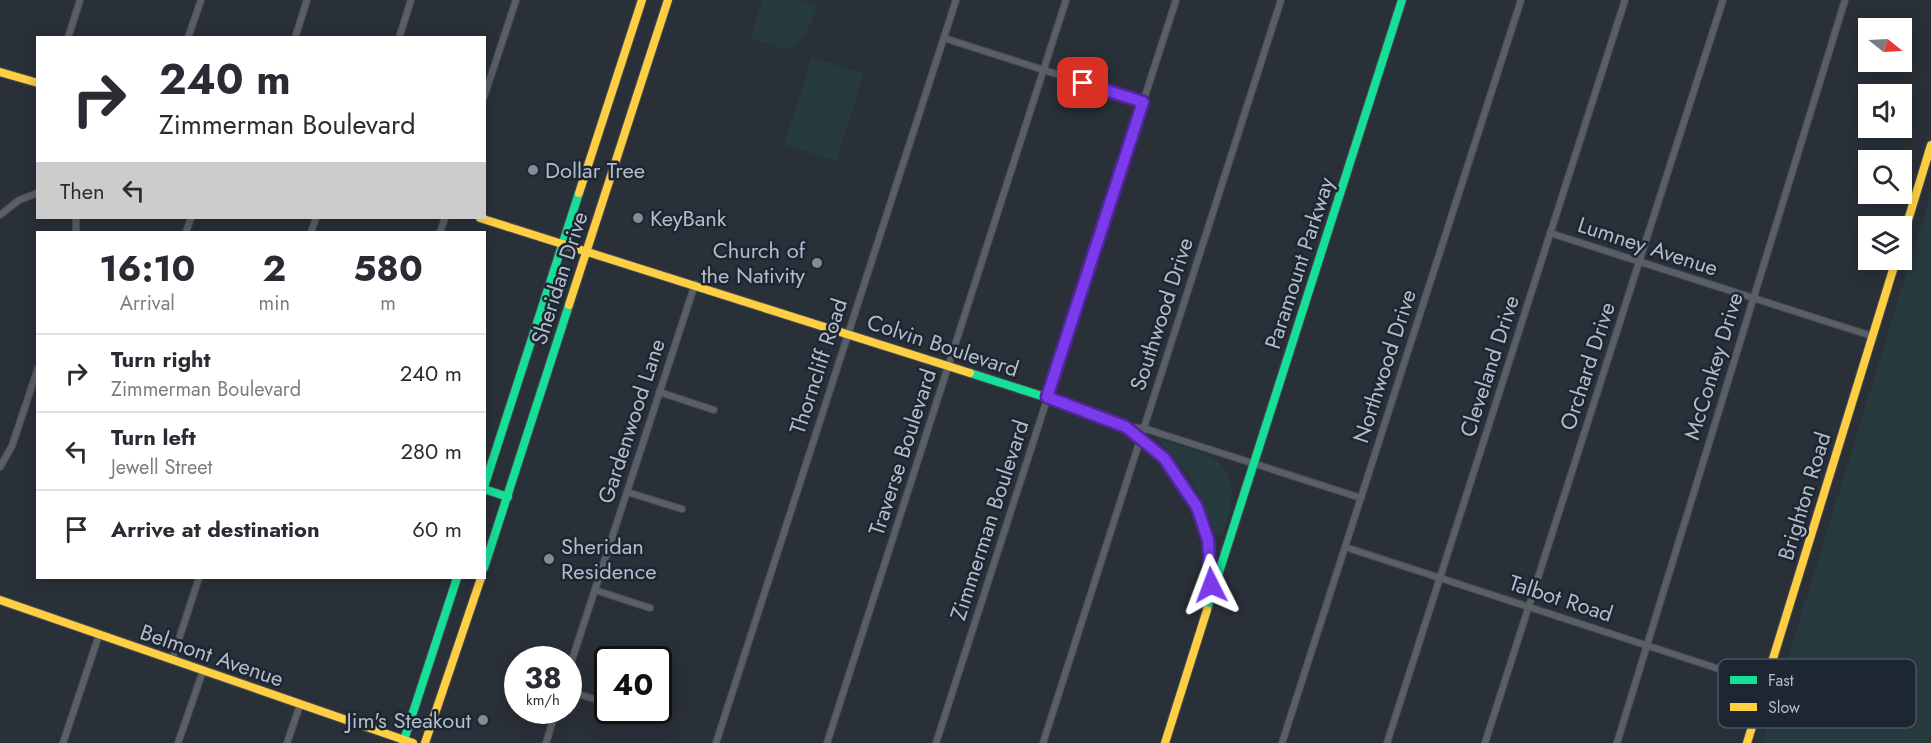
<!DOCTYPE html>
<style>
body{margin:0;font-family:Jost,sans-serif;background:#f2f2f3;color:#2b2b33;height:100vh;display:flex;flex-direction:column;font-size:22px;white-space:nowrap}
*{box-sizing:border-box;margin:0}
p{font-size:20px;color:#7c7c81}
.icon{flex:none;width:33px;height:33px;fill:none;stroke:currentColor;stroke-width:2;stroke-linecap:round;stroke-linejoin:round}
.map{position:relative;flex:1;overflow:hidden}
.details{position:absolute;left:36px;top:231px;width:450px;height:348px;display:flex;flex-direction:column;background:#fff;border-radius:0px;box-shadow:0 3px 15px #0003}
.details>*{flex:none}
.banner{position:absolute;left:36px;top:36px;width:450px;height:183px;border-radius:0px;box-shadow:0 3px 15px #0003;background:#fff;color:#2b2b33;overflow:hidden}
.needle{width:39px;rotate:108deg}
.buttons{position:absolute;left:1858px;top:18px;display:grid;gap:12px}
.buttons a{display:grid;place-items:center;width:54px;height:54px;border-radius:0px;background:#fff;box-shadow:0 3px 15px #0003;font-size:30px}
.speed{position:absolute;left:504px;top:646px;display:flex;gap:12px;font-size:30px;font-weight:700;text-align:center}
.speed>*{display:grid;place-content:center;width:78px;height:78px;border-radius:50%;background:#fff;box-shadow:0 3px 15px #0003;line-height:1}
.speed small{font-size:15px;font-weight:400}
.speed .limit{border:3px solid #111;border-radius:9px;background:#fff;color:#111}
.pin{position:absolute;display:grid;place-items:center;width:51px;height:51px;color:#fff;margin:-26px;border-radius:12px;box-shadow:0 3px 9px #0006}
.me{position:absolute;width:66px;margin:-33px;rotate:357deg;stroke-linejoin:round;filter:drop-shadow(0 0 4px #0008)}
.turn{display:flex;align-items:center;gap:21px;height:126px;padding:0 24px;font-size:27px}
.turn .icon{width:78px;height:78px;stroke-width:2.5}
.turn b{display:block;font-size:42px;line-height:51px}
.then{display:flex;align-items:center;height:57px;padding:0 24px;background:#0003;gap:12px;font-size:22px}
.eta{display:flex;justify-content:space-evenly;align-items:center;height:102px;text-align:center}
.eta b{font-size:36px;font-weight:700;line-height:42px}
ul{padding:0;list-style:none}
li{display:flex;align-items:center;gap:18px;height:78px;padding:0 24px;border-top:2px solid #e1e1e2}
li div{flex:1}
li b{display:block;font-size:22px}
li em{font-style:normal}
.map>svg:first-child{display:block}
</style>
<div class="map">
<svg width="1931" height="743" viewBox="0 0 1931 743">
<rect width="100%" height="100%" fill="#2a3038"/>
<g fill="#273a3e">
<path d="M763 0H800L818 6 805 37 785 50 750 38Z"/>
<path d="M812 57 864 74 836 161 784 144Z"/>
<path d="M1931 193V743H1762Z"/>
<path d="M1157 438C1219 458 1247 460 1223 534L1220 536 1215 534 1202 501 1188 474Z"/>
</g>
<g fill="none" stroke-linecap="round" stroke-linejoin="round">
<g stroke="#484c53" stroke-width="8">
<g id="street">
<path d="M68 38 80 0"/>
<path d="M188 38 201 0"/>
<path d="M295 38 307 0"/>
<path d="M399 38 411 0"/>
<path d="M944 38 1143 102"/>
<path d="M484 97 516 0"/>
<path d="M0 215 19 200 38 193"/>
<path d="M76 218V232"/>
<path d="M186 232 191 218"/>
<path d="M311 232 316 218"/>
<path d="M440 232 445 218"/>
<path d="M1550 233 1872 336"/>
<path d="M659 392 714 410"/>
<path d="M1126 427 1143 428 1361 498"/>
<path d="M0 467 12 446 38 368"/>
<path d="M627 492 682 509"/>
<path d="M1345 547 1765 684"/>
<path d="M595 590 650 608"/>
<path d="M172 660 199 578"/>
<path d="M568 672 695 284"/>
<path d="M568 691 608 703"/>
<path d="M63 743 99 635"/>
<path d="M178 743 203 671"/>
<path d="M287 743 300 705"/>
<path d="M546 743 556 711"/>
<path d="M716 743 956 0"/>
<path d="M827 743 1066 0"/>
<path d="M936 743 1176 0"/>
<path d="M1043 743 1281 0"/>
<path d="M1282 743 1521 0"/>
<path d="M1387 743 1625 0"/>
<path d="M1485 743 1723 0"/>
<path d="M1617 743 1845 0"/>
</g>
</g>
<g stroke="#484c53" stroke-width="10">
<g id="fast">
<path d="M970 373 1107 417C1175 448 1230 534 1207 610"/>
<path d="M484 487 579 193"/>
<path d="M484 489 508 497"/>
<path d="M484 568 569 305"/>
<path d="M1213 591 1402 0"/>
<path d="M403 743 457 578"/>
</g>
</g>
<g stroke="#484c53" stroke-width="10">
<g id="slow">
<path d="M0 72 38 83"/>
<path d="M579 193 642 0"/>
<path d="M480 218 970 373"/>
<path d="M1902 240 1931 145"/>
<path d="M569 305 668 0"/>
<path d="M0 600 413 743"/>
<path d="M425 743 481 578"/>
<path d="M1165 743 1207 610"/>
<path d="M1747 743 1896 260"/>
</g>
</g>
<use href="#street" stroke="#5a5e66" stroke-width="6"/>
<use href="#fast" stroke="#16e098" stroke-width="8"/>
<use href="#slow" stroke="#ffcf43" stroke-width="8"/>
</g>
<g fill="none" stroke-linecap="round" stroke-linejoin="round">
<g stroke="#51269a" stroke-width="15">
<path id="route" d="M1083 83 1143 102 1047 397 1126 427 1164 458 1197 507 1208 540 1211 585"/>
</g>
<use href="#route" stroke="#7c3aed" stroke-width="10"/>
</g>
<g fill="#848b96" stroke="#1d2633" stroke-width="2">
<circle cx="533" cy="170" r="6"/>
<circle cx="638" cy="218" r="6"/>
<circle cx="817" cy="263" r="6"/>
<circle cx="549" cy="559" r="6"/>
<circle cx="483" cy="720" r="6"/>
</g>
<g text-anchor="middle" stroke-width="5" stroke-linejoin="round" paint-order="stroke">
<g font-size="22" fill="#b4bcc9" stroke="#1d2633" text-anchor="start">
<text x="545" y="178">Dollar Tree</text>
<text x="650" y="226">KeyBank</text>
<text x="805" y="258" text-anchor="end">Church of<tspan x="805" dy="25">the Nativity</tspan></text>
<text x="561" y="554">Sheridan<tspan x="561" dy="25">Residence</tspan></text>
<text x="471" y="728" text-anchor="end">Jim's Steakout</text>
</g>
<g font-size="22" fill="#b4bcc9" stroke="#1d2633">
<text transform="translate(1648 246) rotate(18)" y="8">Lumney Avenue</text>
<text transform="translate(1299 263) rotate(-72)" y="8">Paramount Parkway</text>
<text transform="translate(559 278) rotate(-72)" y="8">Sheridan Drive</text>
<text transform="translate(1161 314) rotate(-72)" y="8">Southwood Drive</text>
<text transform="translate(943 345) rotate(18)" y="8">Colvin Boulevard</text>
<text transform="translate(818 366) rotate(-72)" y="8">Thorncliff Road</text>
<text transform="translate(1384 366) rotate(-72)" y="8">Northwood Drive</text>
<text transform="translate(1489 366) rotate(-72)" y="8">Cleveland Drive</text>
<text transform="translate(1587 366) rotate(-72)" y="8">Orchard Drive</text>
<text transform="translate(1713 366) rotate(-73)" y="8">McConkey Drive</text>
<text transform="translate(631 421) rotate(-72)" y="8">Gardenwood Lane</text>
<text transform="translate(902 452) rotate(-72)" y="8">Traverse Boulevard</text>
<text transform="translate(1804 496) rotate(-73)" y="8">Brighton Road</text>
<text transform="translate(989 520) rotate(-72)" y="8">Zimmerman Boulevard</text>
<text transform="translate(1561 598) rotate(18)" y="8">Talbot Road</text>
<text transform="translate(212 655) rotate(19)" y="8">Belmont Avenue</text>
</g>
</g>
<rect x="1718" y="659" width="198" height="69" rx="9" fill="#1d2633" stroke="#4a5360" stroke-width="1.5"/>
<rect x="1730" y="676" width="27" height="8" fill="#16e098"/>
<rect x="1730" y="703" width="27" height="8" fill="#ffcf43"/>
<g font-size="16" fill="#b4bcc9">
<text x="1768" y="686">Fast</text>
<text x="1768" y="713">Slow</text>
</g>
</svg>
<div class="buttons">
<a><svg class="needle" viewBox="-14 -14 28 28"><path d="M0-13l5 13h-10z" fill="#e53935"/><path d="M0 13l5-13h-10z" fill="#7c7c81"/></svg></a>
<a><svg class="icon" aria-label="sound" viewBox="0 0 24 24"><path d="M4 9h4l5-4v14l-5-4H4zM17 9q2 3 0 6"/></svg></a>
<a><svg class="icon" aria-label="search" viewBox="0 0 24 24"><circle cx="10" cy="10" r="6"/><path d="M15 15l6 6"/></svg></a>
<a><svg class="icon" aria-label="layers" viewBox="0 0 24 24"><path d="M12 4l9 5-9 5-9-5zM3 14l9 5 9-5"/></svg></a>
</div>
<div class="speed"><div>38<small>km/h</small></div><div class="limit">40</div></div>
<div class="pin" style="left:1083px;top:83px;background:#d93025"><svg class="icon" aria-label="arrive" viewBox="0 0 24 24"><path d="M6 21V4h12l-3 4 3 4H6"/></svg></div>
<svg class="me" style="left:1211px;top:585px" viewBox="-20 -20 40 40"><path d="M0-17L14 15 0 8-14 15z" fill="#7c3aed" stroke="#fff" stroke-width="4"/></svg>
<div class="banner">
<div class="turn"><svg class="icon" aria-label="right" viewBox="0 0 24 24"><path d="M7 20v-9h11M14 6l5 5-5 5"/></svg><div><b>240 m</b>Zimmerman Boulevard</div></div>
<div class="then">Then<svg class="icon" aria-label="left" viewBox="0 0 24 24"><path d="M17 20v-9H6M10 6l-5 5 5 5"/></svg></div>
</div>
<section class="details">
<div class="eta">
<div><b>16:10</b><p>Arrival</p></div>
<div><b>2</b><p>min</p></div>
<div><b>580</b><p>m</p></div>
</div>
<ul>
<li><svg class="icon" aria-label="right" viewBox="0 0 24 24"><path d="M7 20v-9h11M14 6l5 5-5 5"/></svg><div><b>Turn right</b><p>Zimmerman Boulevard</p></div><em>240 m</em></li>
<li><svg class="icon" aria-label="left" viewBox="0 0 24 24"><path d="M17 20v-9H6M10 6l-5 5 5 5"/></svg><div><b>Turn left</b><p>Jewell Street</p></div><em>280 m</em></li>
<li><svg class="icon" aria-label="arrive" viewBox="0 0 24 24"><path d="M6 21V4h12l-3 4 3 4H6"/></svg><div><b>Arrive at destination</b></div><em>60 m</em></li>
</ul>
</section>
</div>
